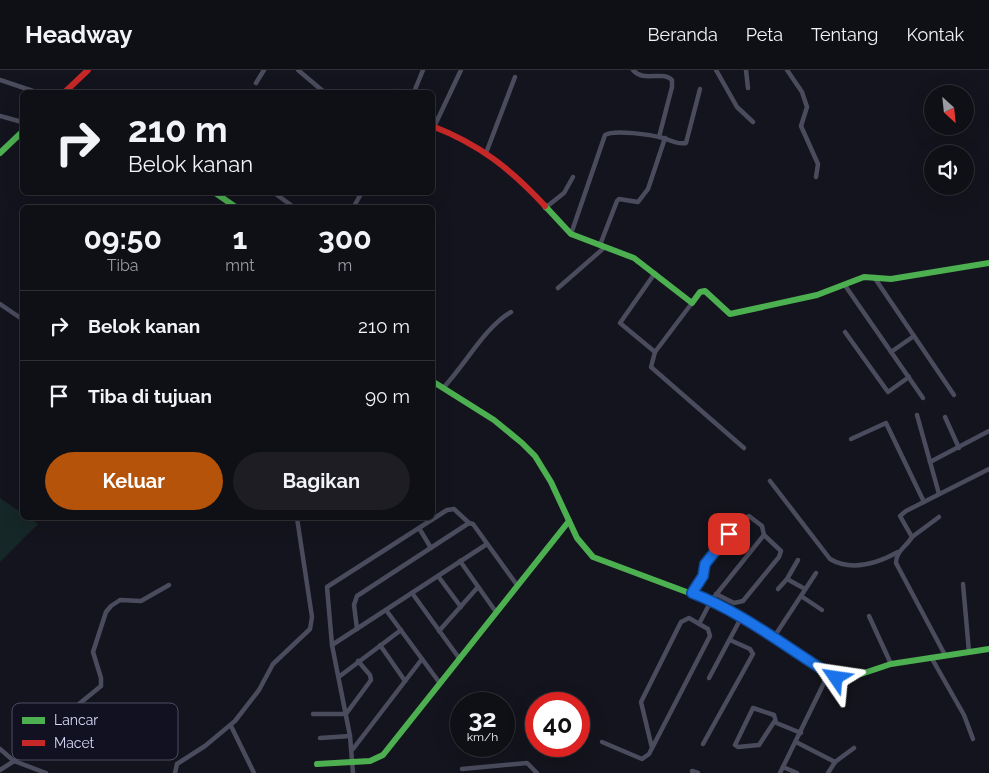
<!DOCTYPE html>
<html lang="id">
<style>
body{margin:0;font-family:Raleway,sans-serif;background:#1d1d23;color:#f1f3f6;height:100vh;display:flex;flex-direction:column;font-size:19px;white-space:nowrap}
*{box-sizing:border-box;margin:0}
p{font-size:16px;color:#9b9ca1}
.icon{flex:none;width:28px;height:28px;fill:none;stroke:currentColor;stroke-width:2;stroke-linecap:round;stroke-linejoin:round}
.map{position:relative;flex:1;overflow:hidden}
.side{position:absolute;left:20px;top:135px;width:415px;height:315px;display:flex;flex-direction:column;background:#0f0f16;border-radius:8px;box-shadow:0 5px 20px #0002,0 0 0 1px #2f2f35}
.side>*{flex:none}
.guide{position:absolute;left:20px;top:20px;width:415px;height:105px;border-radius:8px;box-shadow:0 5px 20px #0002,0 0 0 1px #2f2f35;background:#0f0f16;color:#f1f3f6;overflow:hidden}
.needle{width:32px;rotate:153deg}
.controls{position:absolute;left:924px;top:15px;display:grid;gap:10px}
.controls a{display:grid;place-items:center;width:50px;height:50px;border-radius:50%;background:#0f0f16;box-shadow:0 5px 20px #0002,0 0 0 1px #2f2f35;font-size:25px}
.speed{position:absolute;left:450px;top:622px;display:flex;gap:10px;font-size:25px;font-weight:700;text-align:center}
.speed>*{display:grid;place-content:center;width:65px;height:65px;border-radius:50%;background:#0f0f16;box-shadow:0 5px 20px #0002,0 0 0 1px #2f2f35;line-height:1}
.speed small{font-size:12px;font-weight:400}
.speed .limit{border:8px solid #d22;background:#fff;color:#111}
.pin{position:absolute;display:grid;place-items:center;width:42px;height:42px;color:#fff;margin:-21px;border-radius:10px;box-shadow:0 2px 8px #0006}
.me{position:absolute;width:55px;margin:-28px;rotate:302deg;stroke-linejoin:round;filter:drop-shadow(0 0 4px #0008)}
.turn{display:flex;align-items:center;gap:18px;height:105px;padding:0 25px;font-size:22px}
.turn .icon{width:65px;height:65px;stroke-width:2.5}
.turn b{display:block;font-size:35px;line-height:42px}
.eta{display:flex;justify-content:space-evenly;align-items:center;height:85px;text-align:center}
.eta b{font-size:30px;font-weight:700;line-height:35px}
.primary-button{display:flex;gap:10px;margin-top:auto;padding:10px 25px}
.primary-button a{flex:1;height:58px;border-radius:30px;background:#b45309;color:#fff;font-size:20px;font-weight:700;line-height:58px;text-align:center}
.primary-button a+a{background:#1d1d23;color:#f1f3f6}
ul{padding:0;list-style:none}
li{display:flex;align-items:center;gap:15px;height:70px;padding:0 25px;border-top:1px solid #2f2f35}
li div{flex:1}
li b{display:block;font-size:19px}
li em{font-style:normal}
header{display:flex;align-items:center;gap:30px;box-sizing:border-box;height:70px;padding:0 25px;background:#0f0f16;border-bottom:1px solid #2f2f35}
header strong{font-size:24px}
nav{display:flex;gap:28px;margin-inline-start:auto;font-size:18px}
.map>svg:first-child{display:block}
</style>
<header>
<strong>Headway</strong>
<nav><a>Beranda</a><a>Peta</a><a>Tentang</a><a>Kontak</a></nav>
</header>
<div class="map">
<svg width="989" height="703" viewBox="0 0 989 703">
<rect width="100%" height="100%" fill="#14141e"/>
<path fill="#152726" d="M0 428 22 443V448H29L38 454 0 492Z"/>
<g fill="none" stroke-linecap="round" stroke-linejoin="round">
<g stroke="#4a4c5d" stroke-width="4.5">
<path d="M298 0 324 22"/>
<path d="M633 0C644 13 662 0 672 10V17L659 67"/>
<path d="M716 0 737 37 753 52"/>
<path d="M746 0 748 18"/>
<path d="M787 0 802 22 807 37 801 56 818 94 816 107"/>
<path d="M0 10 36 22"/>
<path d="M256 13 264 0"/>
<path d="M395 21 397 22"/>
<path d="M414 22 423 0"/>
<path d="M0 46 22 52"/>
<path d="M434 57 461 0"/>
<path d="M486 83 515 7"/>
<path d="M273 122 295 138"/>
<path d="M353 138 362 122"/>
<path d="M545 138 564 123 573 107"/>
<path d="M571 164 605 65C614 59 652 65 663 68 671 70 677 75 686 73L700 19"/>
<path d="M600 175 617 131 619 129 638 132 648 119 665 68"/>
<path d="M874 207 954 325"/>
<path d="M844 214 923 328"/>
<path d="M558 218 605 177"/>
<path d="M692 233 655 282 651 297 744 378"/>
<path d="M0 234 22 249"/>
<path d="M845 262 888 322 909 307"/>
<path d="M655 282 620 253 655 203"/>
<path d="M891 282 914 266"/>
<path d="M443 318C465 295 485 257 511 242"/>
<path d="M917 345 939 424"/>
<path d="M945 347 959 378"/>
<path d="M851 369 886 353 924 432"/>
<path d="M930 392 989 361"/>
<path d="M770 411 830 489C852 502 878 493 898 482"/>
<path d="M419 458 431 478"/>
<path d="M912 467 939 447"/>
<path d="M798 490 787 509 805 519"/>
<path d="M460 491 496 542"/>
<path d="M438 506 461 537"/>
<path d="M963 514 969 582"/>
<path d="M778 519 787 509"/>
<path d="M412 523 459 588"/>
<path d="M692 523 703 506 705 494 740 450 749 446 762 456 764 465 711 531 699 554"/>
<path d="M716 524 734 533 743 531 779 487 781 481 764 465"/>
<path d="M801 526 822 540"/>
<path d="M386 540 439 612"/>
<path d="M869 546 891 594"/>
<path d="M357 559 354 535 357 526 469 453 473 454 517 515"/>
<path d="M439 561 478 517"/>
<path d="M774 567 816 503"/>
<path d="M332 575 487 474"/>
<path d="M380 575 405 611"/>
<path d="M945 585 896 493C896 481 906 477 912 467L900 446 906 441 989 399"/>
<path d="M931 587 964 645 973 669"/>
<path d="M340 606 401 560"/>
<path d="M709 608 741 548"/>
<path d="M313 644H346L371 610 370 605 358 591"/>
<path d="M776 652 774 645 753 638 735 675 738 677 759 675 774 652 801 663"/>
<path d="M231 656 254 703"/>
<path d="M320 668 350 666"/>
<path d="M602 672 642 689 649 684 710 566 708 559 689 548 681 552 641 632 652 678"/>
<path d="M796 672 835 692"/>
<path d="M703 674 753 584 750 579 730 570"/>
<path d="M0 679 14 691 0 700"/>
<path d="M353 679 422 589"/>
<path d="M783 697 797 703"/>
<path d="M462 699 527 693 537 703"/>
<path d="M692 701 698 703"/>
<path d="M46 703 14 691 41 665 101 616V608L93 582 106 542 111 536 120 530 141 531 169 515"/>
<path d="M175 703 177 694 205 676 235 651 259 620 273 594 310 559 312 547 297 448"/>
<path d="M353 703 350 666 332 575 327 517 447 440 454 439 469 453"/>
<path d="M780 703 824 613V601"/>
<path d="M828 703 835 692 854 678"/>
</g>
<g stroke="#4caf50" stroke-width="6">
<path d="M0 83 22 62"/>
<path d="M214 122 237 138"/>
<path d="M545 136 571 164 634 188 692 233 700 222 705 221 730 244 817 225 864 207 891 209 989 193"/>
<path d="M432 311 494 350 522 373 535 386 551 412 577 468 593 487 700 527"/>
<path d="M835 607 861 604 891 594 989 579"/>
<path d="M317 694 370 691 383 685 569 451"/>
</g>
<g stroke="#c62828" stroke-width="6">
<path d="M65 22 88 0"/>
<path d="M432 56C479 74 511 99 545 136"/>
<path d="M700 527 711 531 780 571 835 607"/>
</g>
</g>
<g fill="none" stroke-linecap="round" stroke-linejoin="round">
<g stroke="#114b97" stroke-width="12">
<path id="route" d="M729 464 705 494 703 506 692 523C744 543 788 579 836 608"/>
</g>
<use href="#route" stroke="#1a73e8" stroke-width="9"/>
</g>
<rect x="12" y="633" width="166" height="57" rx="8" fill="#111121" stroke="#4c4d62" stroke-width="1"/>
<rect x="22" y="647" width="23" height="7" fill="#4caf50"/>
<rect x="22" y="670" width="23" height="6" fill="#c62828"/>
<g font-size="14" fill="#d7d8f9">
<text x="54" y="655">Lancar</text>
<text x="54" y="678">Macet</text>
</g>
</svg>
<div class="controls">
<a><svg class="needle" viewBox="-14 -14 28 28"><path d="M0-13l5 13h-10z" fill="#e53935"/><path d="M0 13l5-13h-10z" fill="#9b9ca1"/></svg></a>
<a><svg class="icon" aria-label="sound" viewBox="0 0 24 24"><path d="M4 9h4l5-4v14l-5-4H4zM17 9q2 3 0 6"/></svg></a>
</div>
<div class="speed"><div>32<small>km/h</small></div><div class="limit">40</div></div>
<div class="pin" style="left:729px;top:464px;background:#d93025"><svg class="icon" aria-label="arrive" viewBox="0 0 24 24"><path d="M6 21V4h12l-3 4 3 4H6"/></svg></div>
<svg class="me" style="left:836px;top:608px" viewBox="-20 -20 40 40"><path d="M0-17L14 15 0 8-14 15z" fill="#1a73e8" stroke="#fff" stroke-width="4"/></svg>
<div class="guide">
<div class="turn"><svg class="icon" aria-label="right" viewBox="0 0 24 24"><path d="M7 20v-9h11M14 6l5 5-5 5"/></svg><div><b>210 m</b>Belok kanan</div></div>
</div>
<section class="side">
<div class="eta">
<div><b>09:50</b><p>Tiba</p></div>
<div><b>1</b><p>mnt</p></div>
<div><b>300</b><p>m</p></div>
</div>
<ul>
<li><svg class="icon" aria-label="right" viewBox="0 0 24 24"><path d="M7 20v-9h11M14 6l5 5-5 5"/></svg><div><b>Belok kanan</b></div><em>210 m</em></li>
<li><svg class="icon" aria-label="arrive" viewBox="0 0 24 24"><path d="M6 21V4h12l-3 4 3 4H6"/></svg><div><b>Tiba di tujuan</b></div><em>90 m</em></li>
</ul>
<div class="primary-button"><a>Keluar</a><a>Bagikan</a></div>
</section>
</div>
